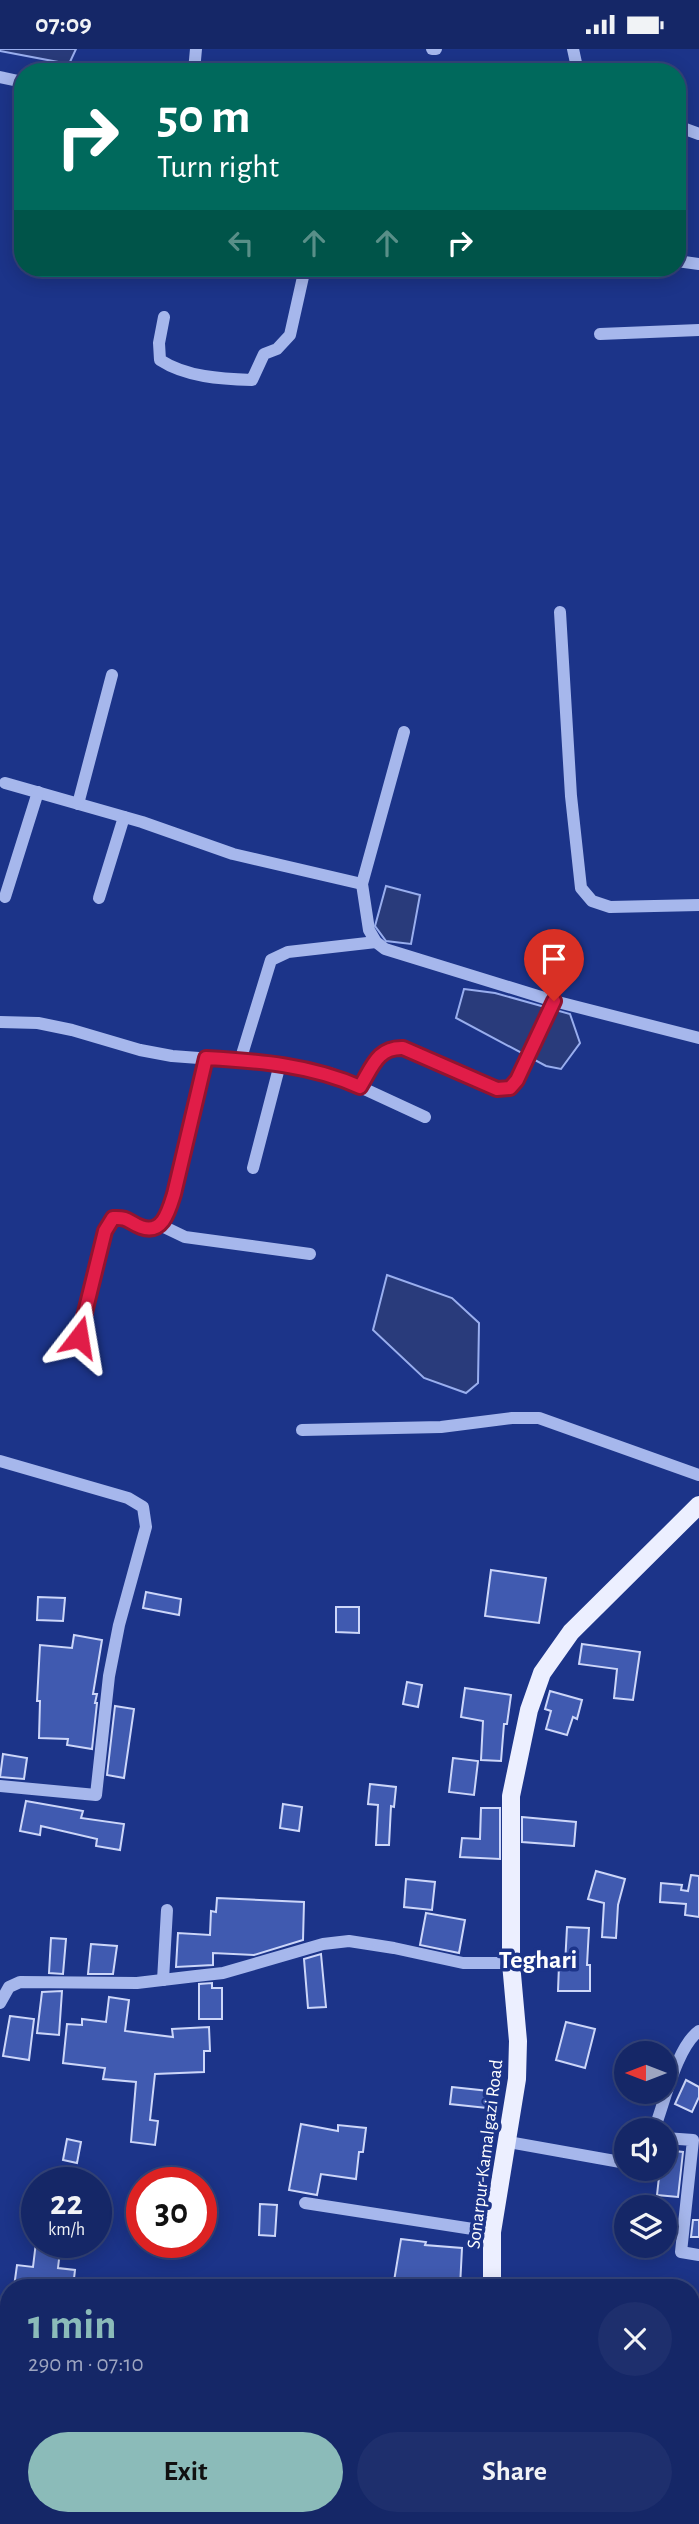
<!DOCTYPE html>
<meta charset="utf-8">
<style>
body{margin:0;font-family:"Alegreya Sans",sans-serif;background:#1e2f6d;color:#f1f3f6;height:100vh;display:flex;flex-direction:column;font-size:26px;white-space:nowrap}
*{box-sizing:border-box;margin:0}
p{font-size:23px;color:#9da5c0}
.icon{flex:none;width:38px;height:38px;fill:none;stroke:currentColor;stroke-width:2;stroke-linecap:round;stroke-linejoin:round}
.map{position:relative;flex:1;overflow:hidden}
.sheet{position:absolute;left:0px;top:2230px;width:700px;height:247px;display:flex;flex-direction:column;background:#152767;border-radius:28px 28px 0 0;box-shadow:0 4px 18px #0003,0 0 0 2px #34447b}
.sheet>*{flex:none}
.banner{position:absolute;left:14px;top:14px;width:672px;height:214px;border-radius:28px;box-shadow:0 4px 18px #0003,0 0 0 2px #34447b;background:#00695c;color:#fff;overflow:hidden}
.needle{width:46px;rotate:270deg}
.controls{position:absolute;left:614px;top:1992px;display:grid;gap:14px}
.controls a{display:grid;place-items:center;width:63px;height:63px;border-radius:50%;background:#152767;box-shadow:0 4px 18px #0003,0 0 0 2px #34447b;font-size:35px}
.speed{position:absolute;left:21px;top:2118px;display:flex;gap:14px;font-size:35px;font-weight:700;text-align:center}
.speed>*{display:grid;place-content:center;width:91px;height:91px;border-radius:50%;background:#152767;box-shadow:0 4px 18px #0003,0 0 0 2px #34447b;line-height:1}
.speed small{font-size:18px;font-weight:400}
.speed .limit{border:10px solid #d22;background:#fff;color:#111}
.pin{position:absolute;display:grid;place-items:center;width:60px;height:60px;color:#fff;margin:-72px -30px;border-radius:50% 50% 50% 0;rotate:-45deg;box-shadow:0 0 7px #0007}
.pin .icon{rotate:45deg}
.me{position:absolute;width:77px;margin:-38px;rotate:14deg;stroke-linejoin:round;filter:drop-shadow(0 0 5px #0008)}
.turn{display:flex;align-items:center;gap:24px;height:147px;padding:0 28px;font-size:32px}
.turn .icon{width:91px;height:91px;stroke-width:2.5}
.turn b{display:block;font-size:49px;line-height:60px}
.lanes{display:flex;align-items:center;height:66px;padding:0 28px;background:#0003;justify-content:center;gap:35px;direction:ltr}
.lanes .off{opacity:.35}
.round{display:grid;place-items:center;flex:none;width:74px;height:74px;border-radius:37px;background:#1e2f6d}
.overview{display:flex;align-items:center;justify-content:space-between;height:119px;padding:0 28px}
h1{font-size:42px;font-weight:600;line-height:52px;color:#8bbbb9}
.button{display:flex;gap:14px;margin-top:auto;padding:14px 28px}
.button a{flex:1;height:80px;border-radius:42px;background:#8bbbb9;color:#111;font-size:28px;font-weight:600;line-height:80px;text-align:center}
.button a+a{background:#1e2f6d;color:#f1f3f6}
.status{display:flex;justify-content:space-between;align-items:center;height:49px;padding:0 35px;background:#152767;direction:ltr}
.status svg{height:19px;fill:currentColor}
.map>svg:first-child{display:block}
</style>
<div class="status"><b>07:09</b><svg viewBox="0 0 49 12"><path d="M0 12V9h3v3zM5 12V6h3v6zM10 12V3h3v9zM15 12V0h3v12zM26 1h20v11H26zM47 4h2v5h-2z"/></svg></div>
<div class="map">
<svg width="699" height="2475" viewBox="0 0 699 2475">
<rect width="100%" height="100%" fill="#1c3489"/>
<g fill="#293b7b" stroke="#99aeee" stroke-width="2">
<path d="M0 0H76L69 15 0 2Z"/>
<path d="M386 837 420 846 411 895 386 892 375 877Z"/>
<path d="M464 940 495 944 570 965 580 994 561 1020 546 1017 456 969Z"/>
<path d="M387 1226 452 1249 479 1274 478 1334 466 1344 424 1329 373 1281Z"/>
</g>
<g fill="#405ab0" stroke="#ccd6f9" stroke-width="2">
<path d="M491 1521 546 1529 539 1574 485 1567Z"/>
<path d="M146 1543 181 1550 179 1566 143 1559Z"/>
<path d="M38 1548 65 1549 63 1572 37 1571Z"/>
<path d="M336 1558H359V1584L336 1583Z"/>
<path d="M74 1586 102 1591 93 1645H97L95 1654H97L92 1700 67 1696 68 1690 39 1689 40 1652H37L40 1596 72 1599Z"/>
<path d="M582 1595 640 1603 633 1651 614 1649 617 1620 579 1615Z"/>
<path d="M407 1633 422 1636 418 1658 403 1655Z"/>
<path d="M465 1639 511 1646 507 1675H504L501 1712 481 1711 483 1672 461 1668Z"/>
<path d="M550 1642 582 1651 577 1670 573 1668 567 1686 546 1680 551 1662 545 1660Z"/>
<path d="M115 1657 134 1660 124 1729 107 1726Z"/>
<path d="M3 1705 27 1709 24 1730 0 1728Z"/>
<path d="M453 1709 478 1712 474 1746 449 1743Z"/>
<path d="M370 1735 396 1738 394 1758 391 1757 389 1796H376L378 1756 368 1755Z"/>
<path d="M26 1752 83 1762 81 1769 124 1775 120 1801 96 1797 97 1790 41 1777 40 1786 20 1782Z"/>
<path d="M283 1755 302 1758 299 1782 280 1779Z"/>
<path d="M481 1759H500V1810L460 1808 462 1789 480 1790Z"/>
<path d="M522 1768 576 1773 574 1797 522 1793Z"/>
<path d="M596 1822 625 1830 618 1856 616 1889 602 1888 604 1854 588 1850Z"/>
<path d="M691 1826 699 1827V1868L685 1866 686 1855 660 1853 661 1834 682 1836 681 1841 688 1842Z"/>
<path d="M406 1830 435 1833 432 1861 404 1858Z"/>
<path d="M217 1849 304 1853 303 1891 254 1906 213 1904V1916L176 1918 178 1884 210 1886 211 1862 216 1863Z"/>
<path d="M426 1864 465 1871 459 1904 420 1896Z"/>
<path d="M567 1878 589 1879 587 1916H590V1942H558L559 1916H565Z"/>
<path d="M51 1889 66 1890 63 1925 49 1924Z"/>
<path d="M91 1895 117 1897 113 1925H88Z"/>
<path d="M321 1905 326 1958 308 1959 304 1910Z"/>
<path d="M212 1934V1939H222V1970H199V1935Z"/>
<path d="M62 1942 59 1986 37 1984 42 1943Z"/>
<path d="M109 1948 129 1951 125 1982 173 1988 172 1980 209 1978 210 2002H204V2023L155 2025 150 2071 158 2072 155 2096 131 2093 136 2033 103 2030 105 2019 63 2014 67 1975 82 1976V1970L106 1973Z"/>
<path d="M10 1967 34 1970 29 2011 3 2007Z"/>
<path d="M566 1973 595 1980 585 2019 556 2011Z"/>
<path d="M686 2031 699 2038V2048L692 2063 675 2055Z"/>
<path d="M452 2038 498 2043 496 2060 450 2055Z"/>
<path d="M301 2075 338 2082V2076L366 2079 363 2103H359L356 2130 321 2125 317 2146 289 2141Z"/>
<path d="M67 2090 81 2093 77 2114 63 2111Z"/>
<path d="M665 2101 683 2103 678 2148 657 2146 660 2119H665Z"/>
<path d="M260 2155 277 2156 275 2187 259 2186Z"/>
<path d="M693 2171H699V2188H691Z"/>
<path d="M401 2190 426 2193 425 2196 462 2199 460 2238H393Z"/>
<path d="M36 2193H61L58 2219 75 2221 73 2238H14L17 2216 33 2218Z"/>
</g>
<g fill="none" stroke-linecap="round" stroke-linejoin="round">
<g stroke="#a6b7ec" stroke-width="12">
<path d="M432 0H436"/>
<path d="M573 0 578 23"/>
<path d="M136 23 194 22 196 0"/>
<path d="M0 28 23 33"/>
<path d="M677 77 699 85"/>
<path d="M677 212 699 215"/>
<path d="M164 268 159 294 160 311C186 328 221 330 252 331L264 305 277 300 290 286 305 219"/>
<path d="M600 285 699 281"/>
<path d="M560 563 571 747 581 839 592 852 610 858 699 856"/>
<path d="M404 683 362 835 369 881 376 893 385 900 554 952 699 989"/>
<path d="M5 734 142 773 233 805 362 835"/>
<path d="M78 755 112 626"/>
<path d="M5 848 38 743"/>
<path d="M99 849 124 768"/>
<path d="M0 973 38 974 72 981 140 1001 172 1007 280 1015 332 1025 425 1068"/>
<path d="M240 1012 271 911 288 903 376 893"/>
<path d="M360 1038C372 1019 377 998 403 999L497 1040 510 1039 517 1031 554 952"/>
<path d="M253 1119 280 1015"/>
<path d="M160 1176 185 1188 310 1205"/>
<path d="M79 1288 105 1182 113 1169C129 1168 128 1173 141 1177 163 1186 169 1161 174 1145L206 1009"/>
<path d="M302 1381 441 1378 512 1369H539L699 1426"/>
<path d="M0 1412 128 1449 143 1458 146 1478 119 1576 109 1627 96 1746 0 1737"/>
<path d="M163 1931 167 1861"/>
<path d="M0 1954 9 1938 20 1933 137 1934 196 1927 223 1924 323 1895 349 1892 394 1899 463 1914H511"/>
<path d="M654 2081C664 2055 677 1997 699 1982"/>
<path d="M665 2089 693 2091 681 2203 699 2206"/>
<path d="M508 2093 626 2114"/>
<path d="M305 2154 492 2183"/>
<path d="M111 2468V2475"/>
</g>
<g stroke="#ecefff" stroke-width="18">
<path d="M492 2238V2183L517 2030 518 1992 511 1914V1747L529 1661 542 1624 571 1583 699 1456"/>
<path d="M466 2475V2468"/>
</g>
</g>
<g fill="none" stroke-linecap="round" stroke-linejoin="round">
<g stroke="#92132f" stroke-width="18">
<path id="route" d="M79 1288 105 1182 113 1169C129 1168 128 1173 141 1178 163 1186 169 1161 174 1145L206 1009C259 1012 311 1016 360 1038 372 1019 377 998 403 999L497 1040 510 1039 517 1031 554 952"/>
</g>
<use href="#route" stroke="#e11d48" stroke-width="12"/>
</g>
<g text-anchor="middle" stroke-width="7" stroke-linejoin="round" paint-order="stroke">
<g font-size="19" fill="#fff" stroke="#1c3489">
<text transform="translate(484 2105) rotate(-83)" y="7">Sonarpur-Kamalgazi Road</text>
</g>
<g font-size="26" font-weight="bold" fill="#fff" stroke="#1c3489">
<text x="538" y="1919">Teghari</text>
</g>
</g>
</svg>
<div class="controls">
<a><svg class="needle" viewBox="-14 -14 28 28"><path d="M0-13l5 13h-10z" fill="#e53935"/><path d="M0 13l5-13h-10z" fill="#9da5c0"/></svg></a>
<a><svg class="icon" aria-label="sound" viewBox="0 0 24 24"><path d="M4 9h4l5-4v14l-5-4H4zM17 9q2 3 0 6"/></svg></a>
<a><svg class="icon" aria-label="layers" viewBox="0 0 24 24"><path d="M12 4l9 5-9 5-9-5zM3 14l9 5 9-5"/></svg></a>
</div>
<div class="speed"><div>22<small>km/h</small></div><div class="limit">30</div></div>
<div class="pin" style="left:554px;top:952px;background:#d93025"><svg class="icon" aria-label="arrive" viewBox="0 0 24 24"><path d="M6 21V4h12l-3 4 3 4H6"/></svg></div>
<svg class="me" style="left:79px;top:1288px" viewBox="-20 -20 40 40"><path d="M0-17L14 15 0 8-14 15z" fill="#e11d48" stroke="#fff" stroke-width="4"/></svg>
<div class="banner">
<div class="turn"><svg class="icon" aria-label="right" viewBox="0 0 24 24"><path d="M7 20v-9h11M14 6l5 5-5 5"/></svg><div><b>50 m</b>Turn right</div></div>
<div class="lanes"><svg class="icon off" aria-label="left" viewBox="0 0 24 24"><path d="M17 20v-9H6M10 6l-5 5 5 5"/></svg><svg class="icon off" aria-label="ahead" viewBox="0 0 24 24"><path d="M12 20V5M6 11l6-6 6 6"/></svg><svg class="icon off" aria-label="ahead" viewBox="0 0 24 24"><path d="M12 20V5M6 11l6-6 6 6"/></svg><svg class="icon" aria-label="right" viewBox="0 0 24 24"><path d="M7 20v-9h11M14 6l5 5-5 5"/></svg></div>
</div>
<section class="sheet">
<div class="overview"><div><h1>1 min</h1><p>290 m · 07:10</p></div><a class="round"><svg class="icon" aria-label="close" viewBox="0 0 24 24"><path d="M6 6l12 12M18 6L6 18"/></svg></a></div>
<div class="button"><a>Exit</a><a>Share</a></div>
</section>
</div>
